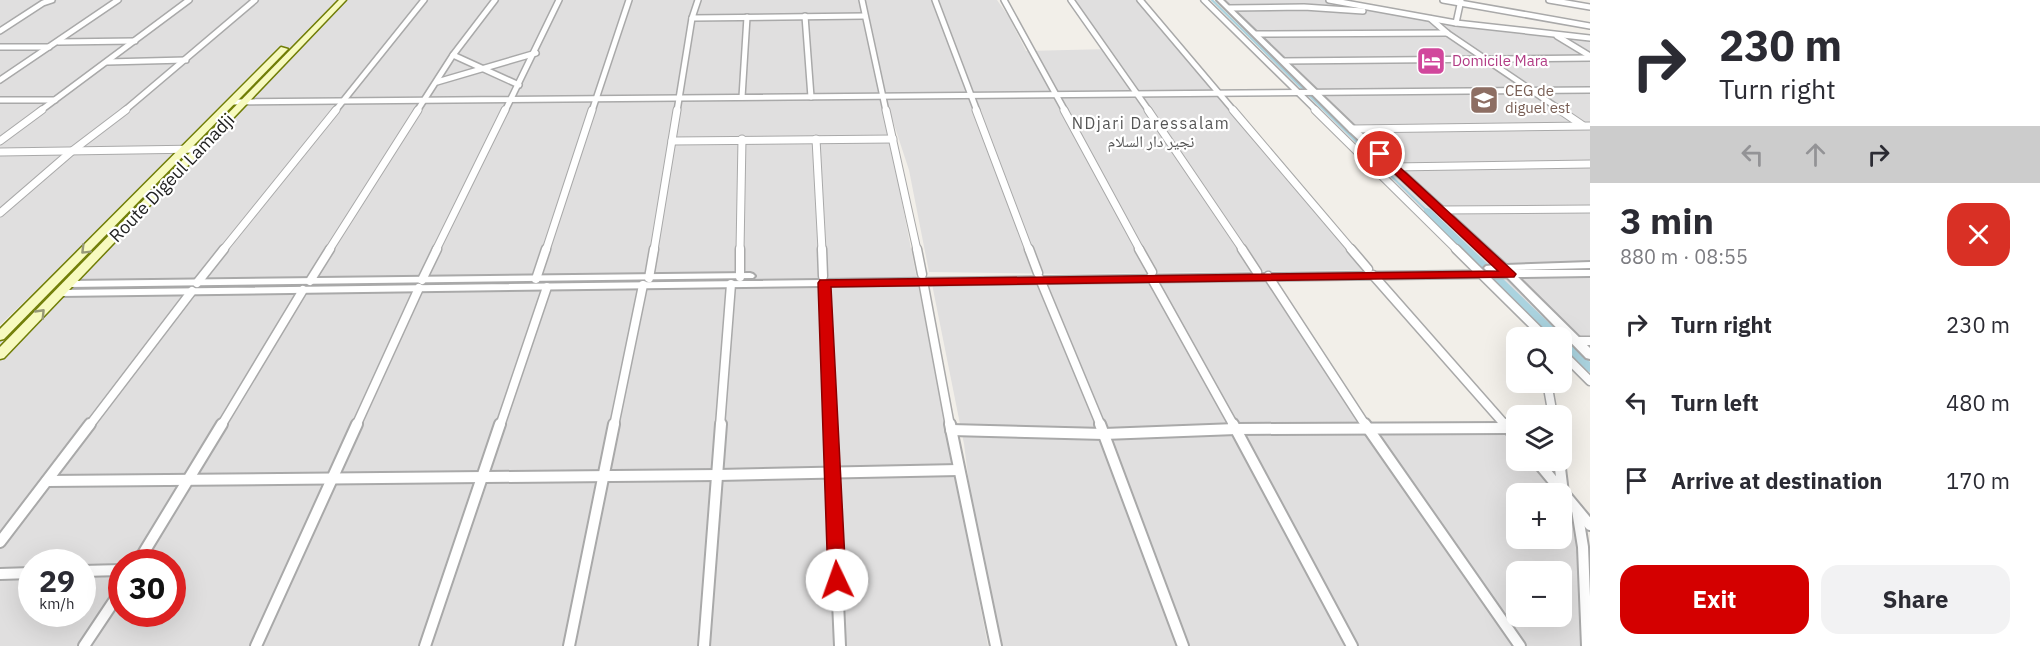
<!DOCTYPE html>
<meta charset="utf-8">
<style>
body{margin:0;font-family:"IBM Plex Sans","Noto Naskh Arabic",sans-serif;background:#f2f2f3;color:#2b2b33;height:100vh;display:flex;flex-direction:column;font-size:22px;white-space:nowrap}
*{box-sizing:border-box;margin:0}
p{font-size:20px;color:#7c7c81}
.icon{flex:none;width:33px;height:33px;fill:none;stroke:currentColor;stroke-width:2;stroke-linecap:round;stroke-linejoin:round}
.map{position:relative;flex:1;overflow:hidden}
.panel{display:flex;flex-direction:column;background:#fff;width:450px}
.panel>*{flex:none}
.guide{background:#fff;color:#2b2b33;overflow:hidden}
.tools{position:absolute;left:1506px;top:327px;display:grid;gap:12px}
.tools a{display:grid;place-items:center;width:66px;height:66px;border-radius:12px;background:#fff;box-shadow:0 6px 24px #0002;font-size:30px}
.speed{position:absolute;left:18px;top:549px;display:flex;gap:12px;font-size:30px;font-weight:700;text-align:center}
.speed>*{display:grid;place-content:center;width:78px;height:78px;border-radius:50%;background:#fff;box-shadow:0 6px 24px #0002;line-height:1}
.speed small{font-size:15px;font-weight:400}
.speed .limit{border:9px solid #d22;background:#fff;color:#111}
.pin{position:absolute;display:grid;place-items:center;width:51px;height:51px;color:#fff;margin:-26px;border:3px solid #fff;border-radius:50%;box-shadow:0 2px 6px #0007}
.me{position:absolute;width:66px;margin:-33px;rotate:357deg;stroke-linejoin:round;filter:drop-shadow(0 0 4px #0008)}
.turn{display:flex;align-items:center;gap:21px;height:126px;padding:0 30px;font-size:27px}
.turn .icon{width:78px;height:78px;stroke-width:2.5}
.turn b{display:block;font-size:42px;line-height:51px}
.lanes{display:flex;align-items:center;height:57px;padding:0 30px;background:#0003;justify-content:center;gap:30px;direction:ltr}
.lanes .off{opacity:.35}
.round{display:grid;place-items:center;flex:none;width:63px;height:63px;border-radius:18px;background:#f2f2f3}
.summary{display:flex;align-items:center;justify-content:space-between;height:102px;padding:0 30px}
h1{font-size:36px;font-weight:700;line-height:45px}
.action{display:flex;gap:12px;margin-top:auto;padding:12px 30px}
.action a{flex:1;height:69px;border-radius:18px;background:#d40000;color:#fff;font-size:24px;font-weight:700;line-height:69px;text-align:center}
.action a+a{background:#f2f2f3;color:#2b2b33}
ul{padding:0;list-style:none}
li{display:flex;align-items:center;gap:18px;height:78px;padding:0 30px}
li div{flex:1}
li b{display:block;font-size:22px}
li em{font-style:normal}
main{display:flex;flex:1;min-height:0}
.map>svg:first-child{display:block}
</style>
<main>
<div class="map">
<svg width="1590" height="646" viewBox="0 0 1590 646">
<rect width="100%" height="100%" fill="#f2efe9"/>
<g fill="#e0dfdf" fill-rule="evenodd">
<path d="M0 0H997L1009 17 1026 51 1109 49 1072 0H1137L1370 270 1068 274 929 272 909 170 877 73 988 646H0V327L111 219 0 325ZM32 562H82V614H32ZM122 562H172V614H122Z"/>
<path d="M1217 0H1333L1439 19 1590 37V385L1562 356V338L1543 337 1299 96 1269 58Z"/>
<path d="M1269 275 1375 433 1508 432 1516 443V460L1530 461 1555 493 1516 494V538H1562V502L1577 522 1589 563V646H1002L970 491 964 444 932 284ZM1516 572H1562V616H1516Z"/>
</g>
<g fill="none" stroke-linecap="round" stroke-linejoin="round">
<path stroke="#aad3df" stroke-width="2" d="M1212 0 1427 211"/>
<path fill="#aad3df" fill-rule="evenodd" d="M1427 208 1430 209 1590 362V372L1586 371 1562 347V338H1551L1424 213V209Z"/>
<g stroke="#a9a9a9" stroke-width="8">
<g id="minor-far3">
<path d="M698 0 692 18 865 16"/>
<path d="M862 0 886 111"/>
<path d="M935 0 977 111"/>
<path d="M1004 0 1065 111"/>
<path d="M1071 0 1149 111"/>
<path d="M1140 0 1234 111"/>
<path d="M1204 0 1317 111"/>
<path d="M1329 0 1456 23 1590 38"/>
<path d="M1443 0 1590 26"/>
<path d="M1549 0 1590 7"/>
<path d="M1229 8 1304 7 1363 11"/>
<path d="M805 16 811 97"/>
<path d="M1431 19 1447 33 1562 111"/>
<path d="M1456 23 1461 0"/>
<path d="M0 31 43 3 52 0"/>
<path d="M1256 34 1447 33"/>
<path d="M1557 36 1590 56"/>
<path d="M58 42 135 41"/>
<path d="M0 47H49"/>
<path d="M453 55 519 85"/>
<path d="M1283 61 1590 58"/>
<path d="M107 62 186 60"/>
<path d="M0 80 118 0"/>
<path d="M437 82 536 53"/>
<path d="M742 97 747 17"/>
<path d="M0 100H55"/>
<path d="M231 102 1590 90"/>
<path d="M40 111 189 0"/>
<path d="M124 111 255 0"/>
<path d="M335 111 424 0"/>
<path d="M417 111 453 55 495 0"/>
<path d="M505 111 559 0"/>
<path d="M592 111 629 0"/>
<path d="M677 111 692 18"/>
</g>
</g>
<g stroke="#a9a9a9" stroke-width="9">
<g id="minor-far2">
<path d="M886 110 917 250"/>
<path d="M976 110 1029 250"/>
<path d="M1064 110 1140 250"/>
<path d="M1148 110 1243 250"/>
<path d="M1233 110 1352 250"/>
<path d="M1315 110 1457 250"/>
<path d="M1560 110 1582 125"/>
<path d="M1352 129 1590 126"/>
<path d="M816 139 822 250"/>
<path d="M0 141 42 110"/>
<path d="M672 141 893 139"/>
<path d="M0 152 201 149"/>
<path d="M1393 167 1590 164"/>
<path d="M1439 210 1590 209"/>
<path d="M0 213 72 151 126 110"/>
<path d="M223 250 336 110"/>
<path d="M329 250 418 110"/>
<path d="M436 250 505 110"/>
<path d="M546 250 592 110"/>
<path d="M654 250 677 110"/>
<path d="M740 250 742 139"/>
</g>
</g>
<g stroke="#a9a9a9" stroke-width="11">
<g id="minor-far1">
<path d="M822 249 823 276"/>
<path d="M917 249 922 274"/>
<path d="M1029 249 1038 273"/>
<path d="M1139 249 1152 272"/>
<path d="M1242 249 1257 272"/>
<path d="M1351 249 1368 269"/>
<path d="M1456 249 1546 338"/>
<path d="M1373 275 1506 426"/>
<path d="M1268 276 1366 426"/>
<path d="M740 277V249"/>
<path d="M1151 277 1234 426"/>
<path d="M649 278 654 249"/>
<path d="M536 279 546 249"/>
<path d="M1040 279 1101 426"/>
<path d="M422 280 437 249"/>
<path d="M310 281 330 249"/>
<path d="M923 281 950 426"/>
<path d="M197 283 224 249"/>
<path d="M824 283 830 426"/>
<path d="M1576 341H1590"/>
<path d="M1562 353 1590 381"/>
<path d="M1547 382 1553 416"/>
<path d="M89 426 192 291"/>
<path d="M221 426 303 290"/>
<path d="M356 426 419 288"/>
<path d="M500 426 547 287"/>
<path d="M614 426 643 285"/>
<path d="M720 426 731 284"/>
</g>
</g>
<g stroke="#a9a9a9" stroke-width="14">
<g id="minor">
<path d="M830 424 840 646"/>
<path d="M950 424 996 646"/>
<path d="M1100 424 1183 646"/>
<path d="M1233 424 1352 646"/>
<path d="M1365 424 1520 646"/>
<path d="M1505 424 1516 437"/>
<path d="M951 430 1104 434 1236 429 1509 428"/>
<path d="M1536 460 1590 525"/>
<path d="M1559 460 1563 493"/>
<path d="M47 481 718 475 959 470"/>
<path d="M1577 510 1583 547 1587 646"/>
<path d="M0 542 90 424"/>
<path d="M138 562 222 424"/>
<path d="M82 571 122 570"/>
<path d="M0 574 32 573"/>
<path d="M84 646 122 589"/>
<path d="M256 646 357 424"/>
<path d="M425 646 500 424"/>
<path d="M569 646 614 424"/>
<path d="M704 646 721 424"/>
</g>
</g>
<g stroke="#a9a9a9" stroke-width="4">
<g id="tertiary">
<path d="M1217 0H1223L1355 127 1506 265 1590 262V268L1512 270H1590V276L1518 277 1590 348V359L1586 358 1507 277 60 296 55 293 60 290 1502 271 1486 270 1484 268 1486 266 1495 265 1349 131Z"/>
<path d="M750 273 753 274 755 276 753 278 69 287 64 284 69 281Z"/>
</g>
</g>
<g stroke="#707d05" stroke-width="3">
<g id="secondary">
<path d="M339 0H346L4 358 0 359V347Z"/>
<path d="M281 47 288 49 4 339 0 340V329Z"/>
</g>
</g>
<use href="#minor-far3" stroke="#fff" stroke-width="5"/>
<use href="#minor-far2" stroke="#fff" stroke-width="7"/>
<use href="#minor-far1" stroke="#fff" stroke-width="8"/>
<use href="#minor" stroke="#fff" stroke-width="10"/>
<use href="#tertiary" fill="#fff" fill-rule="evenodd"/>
<use href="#secondary" fill="#f7fabf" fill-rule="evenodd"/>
</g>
<defs><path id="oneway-chevron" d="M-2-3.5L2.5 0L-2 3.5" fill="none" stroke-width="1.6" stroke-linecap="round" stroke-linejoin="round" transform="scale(1.5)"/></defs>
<g stroke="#979978">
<use href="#oneway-chevron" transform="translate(85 250) rotate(135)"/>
<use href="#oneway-chevron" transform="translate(41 313) rotate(-46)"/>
</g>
<path fill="#d40000" stroke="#8a0000" stroke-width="1.5" d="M1380 151 1383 152 1514 272 1516 274 1514 277 831 287 846 580 843 586 837 589 830 586 828 580 818 283 820 280 1498 271 1376 156V152Z"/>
<defs>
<g id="hotel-square" transform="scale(1.5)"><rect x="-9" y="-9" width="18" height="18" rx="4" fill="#d1479c" stroke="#fff"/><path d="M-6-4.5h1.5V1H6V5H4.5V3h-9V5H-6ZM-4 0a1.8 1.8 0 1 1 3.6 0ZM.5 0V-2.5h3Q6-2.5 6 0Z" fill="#fff"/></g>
<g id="school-square" transform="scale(1.5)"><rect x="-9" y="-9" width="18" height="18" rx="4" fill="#8d6e63" stroke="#fff"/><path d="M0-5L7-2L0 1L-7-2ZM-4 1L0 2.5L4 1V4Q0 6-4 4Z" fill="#fff"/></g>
</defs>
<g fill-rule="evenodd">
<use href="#hotel-square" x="1431" y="61"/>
<use href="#school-square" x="1484" y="100"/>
</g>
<g text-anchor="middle" stroke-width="4.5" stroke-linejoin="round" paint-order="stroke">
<g font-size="15" fill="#b23c85" stroke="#fff" text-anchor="start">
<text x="1452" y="66">Domicile Mara</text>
</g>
<g font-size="15" fill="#785e54" stroke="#fff" text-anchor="start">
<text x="1505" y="96">CEG de<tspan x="1505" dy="17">diguel est</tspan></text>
</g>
<g font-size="16" letter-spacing="1.5" fill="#555" stroke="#fff">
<text x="1151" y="129">NDjari Daressalam<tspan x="1151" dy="18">نجير دار السلام</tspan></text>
</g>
<g font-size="18" fill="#222" stroke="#fff">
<text transform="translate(172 178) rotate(-46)" y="6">Route Digeul Lamadji</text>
</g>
</g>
</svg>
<div class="tools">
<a><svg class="icon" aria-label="search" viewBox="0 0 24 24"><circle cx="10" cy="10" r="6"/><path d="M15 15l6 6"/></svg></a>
<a><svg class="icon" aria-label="layers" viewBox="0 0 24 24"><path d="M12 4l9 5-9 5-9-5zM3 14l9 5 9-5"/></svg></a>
<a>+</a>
<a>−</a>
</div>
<div class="speed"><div>29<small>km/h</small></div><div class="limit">30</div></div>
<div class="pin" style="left:1380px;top:154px;background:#d93025"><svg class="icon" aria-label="arrive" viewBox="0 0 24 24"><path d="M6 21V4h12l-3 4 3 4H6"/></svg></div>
<svg class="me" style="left:837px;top:580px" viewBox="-20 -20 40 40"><circle r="19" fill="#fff"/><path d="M0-13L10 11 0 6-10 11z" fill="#d40000"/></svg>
</div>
<section class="panel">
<div class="guide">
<div class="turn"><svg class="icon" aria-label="right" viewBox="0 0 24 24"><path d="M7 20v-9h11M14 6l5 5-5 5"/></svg><div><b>230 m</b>Turn right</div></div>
<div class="lanes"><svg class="icon off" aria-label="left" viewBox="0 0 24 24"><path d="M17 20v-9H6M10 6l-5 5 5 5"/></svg><svg class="icon off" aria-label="ahead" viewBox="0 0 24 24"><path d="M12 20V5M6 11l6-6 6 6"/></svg><svg class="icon" aria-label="right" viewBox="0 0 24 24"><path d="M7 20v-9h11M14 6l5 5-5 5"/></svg></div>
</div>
<div class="summary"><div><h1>3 min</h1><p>880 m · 08:55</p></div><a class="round" style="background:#d93025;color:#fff"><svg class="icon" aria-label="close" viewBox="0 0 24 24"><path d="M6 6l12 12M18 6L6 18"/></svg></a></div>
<ul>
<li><svg class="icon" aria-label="right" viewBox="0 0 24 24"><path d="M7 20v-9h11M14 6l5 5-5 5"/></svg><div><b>Turn right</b></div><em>230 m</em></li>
<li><svg class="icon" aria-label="left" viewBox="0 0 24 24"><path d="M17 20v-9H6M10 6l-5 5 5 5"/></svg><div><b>Turn left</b></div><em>480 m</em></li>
<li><svg class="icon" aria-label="arrive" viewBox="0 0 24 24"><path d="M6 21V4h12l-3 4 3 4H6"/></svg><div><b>Arrive at destination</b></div><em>170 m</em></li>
</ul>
<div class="action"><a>Exit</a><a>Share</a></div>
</section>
</main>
